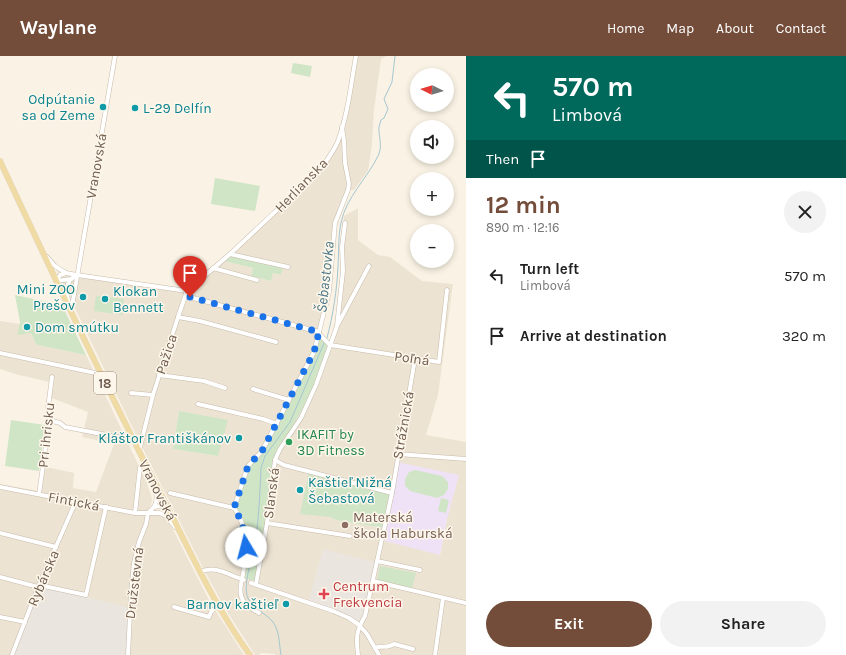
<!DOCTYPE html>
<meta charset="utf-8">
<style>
body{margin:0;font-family:Karla,sans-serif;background:#f2f2f2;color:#222;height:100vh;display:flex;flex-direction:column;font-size:15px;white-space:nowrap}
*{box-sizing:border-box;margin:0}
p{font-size:13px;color:#767676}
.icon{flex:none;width:22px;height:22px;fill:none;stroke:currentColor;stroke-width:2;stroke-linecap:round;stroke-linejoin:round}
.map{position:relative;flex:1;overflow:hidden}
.panel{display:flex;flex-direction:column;background:#fff;width:380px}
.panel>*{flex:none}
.banner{background:#00695c;color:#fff;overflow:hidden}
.needle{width:26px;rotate:275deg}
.controls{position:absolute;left:410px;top:12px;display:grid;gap:8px}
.controls a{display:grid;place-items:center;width:44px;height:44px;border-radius:50%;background:#fff;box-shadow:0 2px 6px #0003;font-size:20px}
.pin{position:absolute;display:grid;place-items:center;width:34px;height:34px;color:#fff;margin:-41px -17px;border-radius:50% 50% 50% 0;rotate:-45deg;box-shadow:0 0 4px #0007}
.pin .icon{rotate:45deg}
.me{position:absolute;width:44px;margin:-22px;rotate:352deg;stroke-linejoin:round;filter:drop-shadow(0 0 3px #0008)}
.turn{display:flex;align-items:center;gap:14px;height:84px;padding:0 20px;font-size:18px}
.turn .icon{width:52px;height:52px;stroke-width:2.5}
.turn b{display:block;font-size:28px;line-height:34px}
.then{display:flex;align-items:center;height:38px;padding:0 20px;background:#0003;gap:8px;font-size:15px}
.round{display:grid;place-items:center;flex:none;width:42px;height:42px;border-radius:21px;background:#f2f2f2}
.overview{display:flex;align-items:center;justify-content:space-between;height:68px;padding:0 20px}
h1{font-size:24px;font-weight:700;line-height:30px;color:#734c3a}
.cta{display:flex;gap:8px;margin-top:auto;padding:8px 20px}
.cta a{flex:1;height:46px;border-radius:24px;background:#734c3a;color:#fff;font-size:16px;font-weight:700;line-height:46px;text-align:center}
.cta a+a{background:#f2f2f2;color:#222}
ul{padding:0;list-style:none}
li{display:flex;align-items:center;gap:12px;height:60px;padding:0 20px}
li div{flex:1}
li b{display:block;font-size:15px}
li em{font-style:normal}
header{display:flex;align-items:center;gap:24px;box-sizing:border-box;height:56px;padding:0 20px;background:#734c3a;color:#fff}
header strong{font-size:19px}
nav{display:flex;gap:22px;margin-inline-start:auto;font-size:14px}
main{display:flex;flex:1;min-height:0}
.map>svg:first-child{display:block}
</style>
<header>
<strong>Waylane</strong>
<nav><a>Home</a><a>Map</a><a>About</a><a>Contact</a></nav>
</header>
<main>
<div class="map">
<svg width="466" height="599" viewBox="0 0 466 599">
<rect width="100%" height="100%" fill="#faf3e5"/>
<g fill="#ede3d2" fill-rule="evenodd">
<path d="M358 0H387L381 3 374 54 372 89 368 115 354 134H347L334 171 328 242 319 279 275 403 310 339 333 275 337 259 341 214V196L344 160 358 152V184L378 199 390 201 422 225 453 228 438 339 426 379 466 386V599H276L275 598 261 597 259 599H255L226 554 204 514 139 385 54 209 66 216 175 233H185L194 228 220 204 253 212 251 220 270 225 273 217 281 219 283 212 227 198 326 108 339 88 344 74ZM179 355 218 400 173 393ZM392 437 447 463 440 499 384 472 336 464 330 461Z"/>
<path d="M0 265 20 268 17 278 31 277 36 288 38 289 86 299 147 427 152 443 151 449 147 456 163 461 169 466 210 546 244 599H128L90 542 85 539 12 599H0V428L39 435 42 410 74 417 73 432 96 436 114 388 82 381 88 356 49 341V326L15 318 0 313Z"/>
</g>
<g fill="#eae5df">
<path d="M323 493 375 506 361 569 352 563 308 547Z"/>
<path d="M38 529 85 539 90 542 130 552 128 599H12Z"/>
</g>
<path fill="#f0e2f6" d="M397 406 459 419 447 463 440 499 381 484Z"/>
<g fill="#d0e5c6">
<path d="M293 7 312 10 310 21 291 17Z"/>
<path d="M215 122 260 130 255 155 211 148Z"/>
<path d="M227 198 283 212 281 219 273 217 271 225 251 220 253 212 220 204Z"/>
<path d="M15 239 62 249 86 299 38 289 36 288 31 277 17 279 20 266Z"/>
<path d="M96 240 124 243 122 259 94 255Z"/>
<path d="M319 279 330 288 310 339 275 403 269 452 255 525 242 521 243 516 245 479 242 468 233 451 246 416 256 402 308 309Z"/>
<path d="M179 355 228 364 218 400 173 393Z"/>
<path d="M11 364 45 369 39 415 5 410Z"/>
<path d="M415 414 442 420 448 426V433L444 439 437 442 410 435 405 430V423L409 416Z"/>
<path d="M309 415 392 437 384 472 336 464 330 461 300 458Z"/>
<path d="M441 442 449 444 446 457 438 455Z"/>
<path d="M380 510 416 517 412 532 377 524Z"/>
</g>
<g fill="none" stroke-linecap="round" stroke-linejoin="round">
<g stroke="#a4c6d1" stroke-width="1">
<path d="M327 282C333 259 337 234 338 210 339 195 338 181 341 167 346 141 367 123 378 100 382 92 380 85 379 76 378 72 380 68 381 64L384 62 388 53 384 43 392 26 395 0"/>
<path d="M281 599C279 588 280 576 273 566 266 557 251 552 247 540 243 525 254 498 256 482 259 459 260 435 261 412L265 400 290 366 325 285"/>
</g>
<g stroke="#c7baab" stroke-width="5">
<g id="minor">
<path d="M230 198 288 211"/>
<path d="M47 201 55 210 66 217"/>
<path d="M213 212 257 224"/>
<path d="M56 225 60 219 66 217 77 219 187 235 230 198 320 114C327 104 334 95 338 85 348 58 351 28 356 0"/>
<path d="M56 225 71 223 77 219"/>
<path d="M186 240 319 276"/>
<path d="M69 248C67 239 64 231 71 223"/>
<path d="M71 256 115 0"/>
<path d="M178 261 200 265 276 286"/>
<path d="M338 268 369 210"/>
<path d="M319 278 330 289 439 306 447 234"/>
<path d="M0 297 100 318"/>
<path d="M159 319 204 325 225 332"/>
<path d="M253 333 289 344"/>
<path d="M131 337 153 339"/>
<path d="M198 348 263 363 277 368"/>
<path d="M49 364 60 367 65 371 128 383"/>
<path d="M139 395 153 339 178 261 187 235"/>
<path d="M398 398 466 403"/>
<path d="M275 404 284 409 392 437"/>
<path d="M0 431 135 457H160L166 460 175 471"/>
<path d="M170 437 234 452"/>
<path d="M39 438 50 361 48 352 52 321"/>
<path d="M154 451C158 444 157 438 154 430"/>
<path d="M135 457 140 411"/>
<path d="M148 457 154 451 166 449"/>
<path d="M267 467 350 480"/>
<path d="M0 477 56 491"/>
<path d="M377 505 420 514"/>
<path d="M200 516C216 509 228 519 244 524"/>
<path d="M0 521 38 531"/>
<path d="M373 525 466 547"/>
<path d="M251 527 333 555 349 562 359 569 367 578 379 599"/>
<path d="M256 528 267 467 275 404 280 393 301 362 316 329 337 270 343 215 342 191 345 167"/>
<path d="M39 529 86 539 106 451"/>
<path d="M174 551 209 561 211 556 218 549"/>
<path d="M259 557C254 554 247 551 244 546 238 537 241 528 243 518 247 496 248 470 234 452L248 410 262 395 314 296 329 236 335 167 348 134 349 128 345 107 344 85 342 71"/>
<path d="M0 561 25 566"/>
<path d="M375 592C381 589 387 593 394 588L413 593"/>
<path d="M12 599 39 529 76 445"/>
<path d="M128 599 131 537 134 507 139 486 146 468 148 457"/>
<path d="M358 599C356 582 356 575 365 560L392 437 415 303"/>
<path d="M435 599 443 542"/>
</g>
</g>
<g stroke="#d7d1cd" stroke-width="6">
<path id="major" d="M0 105C54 221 108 336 166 448 192 500 216 552 250 599"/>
</g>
<use href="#minor" stroke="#fff" stroke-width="4"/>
<use href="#major" stroke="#f1dba5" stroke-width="5.5"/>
</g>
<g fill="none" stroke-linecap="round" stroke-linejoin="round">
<path stroke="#1a73e8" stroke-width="7" stroke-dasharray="0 12.6" d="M190 241 319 276 314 296 262 395 248 410 234 452 242 466 246 491"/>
</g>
<g fill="#0f9aa8" stroke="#fdf7eb" stroke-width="1.5">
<circle cx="103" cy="51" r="4"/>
<circle cx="135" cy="52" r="4"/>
<circle cx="83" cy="241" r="4"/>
<circle cx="105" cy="243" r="4"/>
<circle cx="27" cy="271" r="4"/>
<circle cx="239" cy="382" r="4"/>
<circle cx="300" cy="434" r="4"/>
<circle cx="286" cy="548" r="4"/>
</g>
<circle fill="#2e9e5b" stroke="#fdf7eb" stroke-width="1.5" cx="289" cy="386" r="4"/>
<circle fill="#8d6e63" stroke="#fdf7eb" stroke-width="1.5" cx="345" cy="469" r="4"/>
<path fill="#e0444e" stroke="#fdf7eb" stroke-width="1.5" d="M322 532h4v4h4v4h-4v4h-4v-4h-4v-4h4z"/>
<g text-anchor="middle" stroke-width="3" stroke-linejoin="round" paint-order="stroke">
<rect fill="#fdf7eb" stroke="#9a8a7c" stroke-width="1" x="94" y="316" width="22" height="22" rx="3"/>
<g font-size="13" font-weight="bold" fill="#705c4d">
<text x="105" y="332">18</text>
</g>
<g font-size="14" fill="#0d838f" stroke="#fdf7eb" text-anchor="end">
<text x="95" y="48">Odpútanie<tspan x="95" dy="16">sa od Zeme</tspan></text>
<text x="143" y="57" text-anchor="start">L-29 Delfín</text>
<text x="75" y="238">Mini ZOO<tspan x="75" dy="16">Prešov</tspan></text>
<text x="113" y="240" text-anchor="start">Klokan<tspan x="113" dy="16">Bennett</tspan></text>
<text x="35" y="276" text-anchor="start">Dom smútku</text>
<text x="231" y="387">Kláštor Františkánov</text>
<text x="308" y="431" text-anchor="start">Kaštieľ Nižná<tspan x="308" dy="16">Šebastová</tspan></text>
<text x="278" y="553">Barnov kaštieľ</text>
</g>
<g font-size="14" fill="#705c4d" stroke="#fdf7eb">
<text transform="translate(96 110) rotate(-80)" y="5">Vranovská</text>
<text transform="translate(301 129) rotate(-46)" y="5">Herlianska</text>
<text transform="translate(166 298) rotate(-72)" y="5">Pažica</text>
<text transform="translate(412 302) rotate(8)" y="5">Poľná</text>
<text transform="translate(403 369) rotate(-80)" y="5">Strážnická</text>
<text transform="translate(46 379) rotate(-84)" y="5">Pri ihrisku</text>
<text transform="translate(158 434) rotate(63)" y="5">Vranovská</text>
<text transform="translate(271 437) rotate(-83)" y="5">Slanská</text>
<text transform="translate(74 445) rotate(11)" y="5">Fintická</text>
<text transform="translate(43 522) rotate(-67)" y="5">Rybárska</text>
<text transform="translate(134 527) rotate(-83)" y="5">Družstevná</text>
</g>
<g font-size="14" fill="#27864d" stroke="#fdf7eb" text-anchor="start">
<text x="297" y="383">IKAFIT by<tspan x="297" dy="16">3D Fitness</tspan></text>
</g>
<g font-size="14" fill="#785e54" stroke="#fdf7eb" text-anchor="start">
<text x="353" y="466">Materská<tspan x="353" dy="16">škola Haburská</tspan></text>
</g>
<g font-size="14" fill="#be3a42" stroke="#fdf7eb" text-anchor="start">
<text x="333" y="535">Centrum<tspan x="333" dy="16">Frekvencia</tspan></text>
</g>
<g font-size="15" font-style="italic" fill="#4d7887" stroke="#fdf7eb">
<text transform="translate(325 221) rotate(-84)" y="5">Šebastovka</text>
</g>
</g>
</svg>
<div class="controls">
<a><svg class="needle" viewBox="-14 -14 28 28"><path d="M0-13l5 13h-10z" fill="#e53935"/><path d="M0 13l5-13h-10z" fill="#767676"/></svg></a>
<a><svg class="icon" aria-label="sound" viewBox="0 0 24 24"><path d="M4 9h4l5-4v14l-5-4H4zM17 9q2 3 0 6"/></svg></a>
<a>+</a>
<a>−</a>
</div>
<div class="pin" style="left:190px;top:241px;background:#d93025"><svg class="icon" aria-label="arrive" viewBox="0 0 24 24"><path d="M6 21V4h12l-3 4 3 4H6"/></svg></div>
<svg class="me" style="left:246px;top:491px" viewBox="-20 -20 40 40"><circle r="19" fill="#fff"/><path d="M0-13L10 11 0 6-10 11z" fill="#1a73e8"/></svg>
</div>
<section class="panel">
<div class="banner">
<div class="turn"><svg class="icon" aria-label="left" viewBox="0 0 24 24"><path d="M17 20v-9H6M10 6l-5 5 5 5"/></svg><div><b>570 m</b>Limbová</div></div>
<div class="then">Then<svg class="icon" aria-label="arrive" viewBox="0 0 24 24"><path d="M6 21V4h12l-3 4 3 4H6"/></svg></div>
</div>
<div class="overview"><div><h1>12 min</h1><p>890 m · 12:16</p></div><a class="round"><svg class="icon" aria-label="close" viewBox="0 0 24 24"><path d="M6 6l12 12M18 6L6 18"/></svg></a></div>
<ul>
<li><svg class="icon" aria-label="left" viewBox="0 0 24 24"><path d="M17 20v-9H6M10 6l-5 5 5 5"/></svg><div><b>Turn left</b><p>Limbová</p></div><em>570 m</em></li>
<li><svg class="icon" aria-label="arrive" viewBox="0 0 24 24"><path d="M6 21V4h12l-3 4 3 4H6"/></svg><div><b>Arrive at destination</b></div><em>320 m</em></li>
</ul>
<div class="cta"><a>Exit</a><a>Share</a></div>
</section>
</main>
